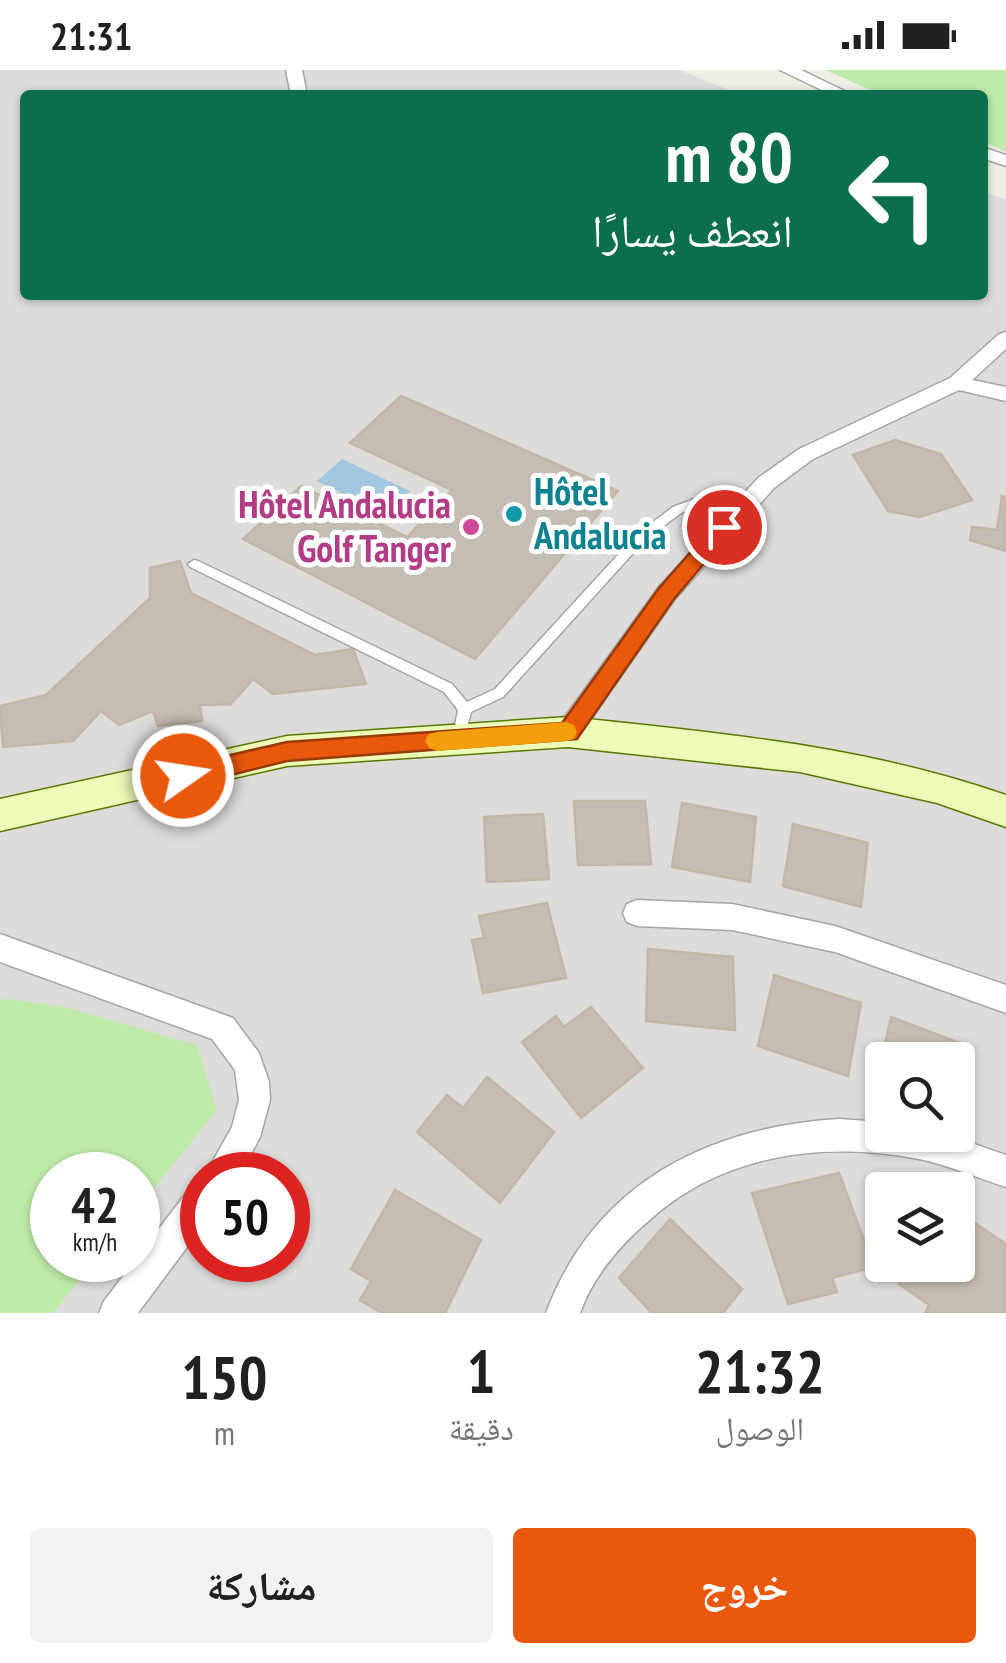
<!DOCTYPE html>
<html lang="ar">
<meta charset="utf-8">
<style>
body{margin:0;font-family:"PT Sans Narrow","Noto Naskh Arabic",sans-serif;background:#f2f2f2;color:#202124;direction:rtl;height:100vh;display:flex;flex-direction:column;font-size:38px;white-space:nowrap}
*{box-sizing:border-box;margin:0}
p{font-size:32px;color:#757577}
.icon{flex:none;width:55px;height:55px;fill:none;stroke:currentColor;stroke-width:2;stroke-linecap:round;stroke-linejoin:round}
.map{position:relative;height:1243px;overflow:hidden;direction:ltr}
.details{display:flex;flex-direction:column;background:#fff;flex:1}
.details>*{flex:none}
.top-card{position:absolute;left:20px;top:20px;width:968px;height:210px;border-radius:10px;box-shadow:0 2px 8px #0004;direction:rtl;background:#0b6e4f;color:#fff;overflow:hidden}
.buttons{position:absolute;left:865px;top:972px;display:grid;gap:20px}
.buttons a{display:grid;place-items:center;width:110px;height:110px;border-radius:10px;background:#fff;box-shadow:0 2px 8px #0004;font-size:50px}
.speed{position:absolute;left:30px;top:1082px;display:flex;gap:20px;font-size:50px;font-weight:700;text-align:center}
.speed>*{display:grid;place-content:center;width:130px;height:130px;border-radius:50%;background:#fff;box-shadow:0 2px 8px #0004;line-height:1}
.speed small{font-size:25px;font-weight:400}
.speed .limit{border:15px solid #d22;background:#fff;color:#111}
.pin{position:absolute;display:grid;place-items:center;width:85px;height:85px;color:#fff;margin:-42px;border:5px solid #fff;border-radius:50%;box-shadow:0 2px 10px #0007}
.me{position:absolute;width:110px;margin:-55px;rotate:77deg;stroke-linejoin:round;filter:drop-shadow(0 0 8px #0008)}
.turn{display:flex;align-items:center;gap:35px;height:210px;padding:0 30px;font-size:45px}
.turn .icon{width:130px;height:130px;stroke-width:2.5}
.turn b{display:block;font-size:70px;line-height:85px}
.eta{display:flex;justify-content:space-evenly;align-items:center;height:170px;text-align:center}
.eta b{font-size:60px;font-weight:700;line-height:70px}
.cta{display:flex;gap:20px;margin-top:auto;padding:20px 30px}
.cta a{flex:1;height:115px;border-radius:10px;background:#ea580c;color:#fff;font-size:40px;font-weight:700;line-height:115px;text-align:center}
.cta a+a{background:#f2f2f2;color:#202124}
.status{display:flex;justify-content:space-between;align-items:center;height:70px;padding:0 50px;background:#fff;direction:ltr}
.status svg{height:28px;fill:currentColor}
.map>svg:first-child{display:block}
</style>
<div class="status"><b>21:31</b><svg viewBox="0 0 49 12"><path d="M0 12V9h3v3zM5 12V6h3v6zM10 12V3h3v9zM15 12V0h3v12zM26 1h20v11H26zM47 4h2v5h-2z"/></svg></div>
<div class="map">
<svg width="1006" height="1243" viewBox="0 0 1006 1243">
<rect width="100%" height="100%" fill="#f0eee4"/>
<path fill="#dddcdb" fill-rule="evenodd" d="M0 0H679L742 25H25V225H982L983 120 1006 130V1243H0ZM882 990H958V1065H882ZM52 1105H138V1190H52ZM202 1105H288V1190H202ZM882 1120H958V1195H882Z"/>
<g fill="#beeba9">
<path d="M826 0H1006V82L983 71 982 25H881Z"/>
<path d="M0 928 65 937 197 975 217 1040 138 1138V1105H52V1190H96L53 1243H0Z"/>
</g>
<path fill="#a3c7de" d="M342 389 410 421 386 445 317 411Z"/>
<g fill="#c4bdb3" stroke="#c2b7a6" stroke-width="2.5">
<path d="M401 326 618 421 475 589 243 469 301 416 407 467 452 420 350 373Z"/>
<path d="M895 370 941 384 972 430 920 447 888 441 853 385Z"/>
<path d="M1002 426 1006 427V481L970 470 972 457 997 460Z"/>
<path d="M180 491 191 523 315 585 353 579 366 614 273 624 253 609 231 634 200 635 202 651 158 656 153 641 119 655 101 641 73 671 3 677 0 636 46 625 150 528V498Z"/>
<path d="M574 731H645L651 794 578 795Z"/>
<path d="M682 733 756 747 750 812 672 797Z"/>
<path d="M543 744 549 809 487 812 484 747Z"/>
<path d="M793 754 868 773 861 837 783 816Z"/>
<path d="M547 833 566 908 483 923 472 870 484 868 479 846Z"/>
<path d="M648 879 733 887 735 960 646 951Z"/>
<path d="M774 905 861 933 848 1006 758 976Z"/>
<path d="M591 937 643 998 581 1048 522 972 556 946 564 957Z"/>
<path d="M891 947 971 977 959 1048 958 990H882V1019L876 1016Z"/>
<path d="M487 1007 554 1062 500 1133 417 1062 447 1025 463 1038Z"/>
<path d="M839 1103 874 1197 832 1208 837 1222 788 1234 752 1123Z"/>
<path d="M395 1120 481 1170 445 1243H382L360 1230 371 1211 351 1199Z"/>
<path d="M960 1143 1006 1174V1243H925L929 1235 899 1214 908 1195H958Z"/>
<path d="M670 1149 742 1219 723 1243H652L619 1208Z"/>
</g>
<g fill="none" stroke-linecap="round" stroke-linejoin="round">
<g stroke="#a5a5a5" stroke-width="3">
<path id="service" d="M702 426 744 436 746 439 740 443 703 434 681 443 645 470 503 627 471 642 464 670H454L453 666 458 640 444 622 190 497 188 494 194 490 198 491 452 614 467 632 495 619 637 464 673 437Z"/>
</g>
<g stroke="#a5a5a5" stroke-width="3">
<g id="minor">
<path d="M286 0H302L307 25H291Z"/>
<path d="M780 0H801L853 25H832Z"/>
<path d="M982 77 1006 85V96L982 88Z"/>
<path d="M1006 262V279L972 310 1006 317V331L959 320 813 389 774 418 675 529 577 669 568 673 559 669 555 662 559 655 659 517 758 408 799 379 950 308 999 264Z"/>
<path d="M637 830 732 834 835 856 1006 915V943L835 882 732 860 637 856 627 852 623 843 627 834Z"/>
<path d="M0 864 233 948 259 983 269 1012 270 1030 260 1067 240 1105H205L232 1057 239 1030 235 1000 212 969 0 892Z"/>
<path d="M839 1049 882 1052V1065H948L1006 1085V1117C977 1108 949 1095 919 1089 826 1071 726 1083 653 1147 622 1173 594 1204 580 1243H546C594 1114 707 1057 839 1049Z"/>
<path d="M202 1113V1157L138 1243H99L104 1231 190 1118Z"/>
</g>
</g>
<g stroke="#597902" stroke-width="3">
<path id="secondary" d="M568 647C718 663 862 675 1006 725V757L937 733 800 702 568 677 287 696 0 761V729L287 666Z"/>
</g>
<use href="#service" fill="#fff" fill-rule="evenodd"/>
<use href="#minor" fill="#fff" fill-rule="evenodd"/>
<use href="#secondary" fill="#ecfbb7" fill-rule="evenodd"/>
</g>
<path fill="#ea580c" stroke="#983908" stroke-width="2.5" d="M724 450 731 452V462L674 529 577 669 287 691 183 717 174 714 171 706 174 699 183 696 287 672 562 653 659 518 717 452Z"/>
<path fill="#f59e0b" d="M566 652 574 655 577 662 574 669 566 671 437 681 429 678 425 671 429 664 437 662Z"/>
<circle fill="#0f9aa8" stroke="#fff" stroke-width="4" cx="514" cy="444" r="10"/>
<circle fill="#d1479c" stroke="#fff" stroke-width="4" cx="471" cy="457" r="10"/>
<g text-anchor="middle" stroke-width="10" stroke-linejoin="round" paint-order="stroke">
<g font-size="38" font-weight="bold" fill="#0d838f" stroke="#fff" text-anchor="start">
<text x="534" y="435">Hôtel<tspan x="534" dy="44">Andalucia</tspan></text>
</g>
<g font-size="38" font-weight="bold" fill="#b23c85" stroke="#fff" text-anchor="end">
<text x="451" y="448">Hôtel Andalucia<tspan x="451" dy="44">Golf Tanger</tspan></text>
</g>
</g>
</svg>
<div class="buttons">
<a><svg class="icon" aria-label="search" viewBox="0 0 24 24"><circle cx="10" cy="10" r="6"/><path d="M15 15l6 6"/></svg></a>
<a><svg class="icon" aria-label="layers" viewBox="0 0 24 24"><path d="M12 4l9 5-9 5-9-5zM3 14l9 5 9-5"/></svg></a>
</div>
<div class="speed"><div>42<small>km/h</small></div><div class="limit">50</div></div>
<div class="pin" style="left:724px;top:457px;background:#d93025"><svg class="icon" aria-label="arrive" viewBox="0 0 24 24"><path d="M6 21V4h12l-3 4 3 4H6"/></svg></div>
<svg class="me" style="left:183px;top:706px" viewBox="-20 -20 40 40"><circle r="17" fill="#ea580c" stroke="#fff" stroke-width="3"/><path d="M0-11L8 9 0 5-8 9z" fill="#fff"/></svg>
<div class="top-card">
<div class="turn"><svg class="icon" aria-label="left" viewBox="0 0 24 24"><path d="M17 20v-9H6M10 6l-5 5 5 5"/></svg><div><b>80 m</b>انعطف يسارًا</div></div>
</div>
</div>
<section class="details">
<div class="eta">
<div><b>21:32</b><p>الوصول</p></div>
<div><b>1</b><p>دقيقة</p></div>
<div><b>150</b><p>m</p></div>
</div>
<div class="cta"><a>خروج</a><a>مشاركة</a></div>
</section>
